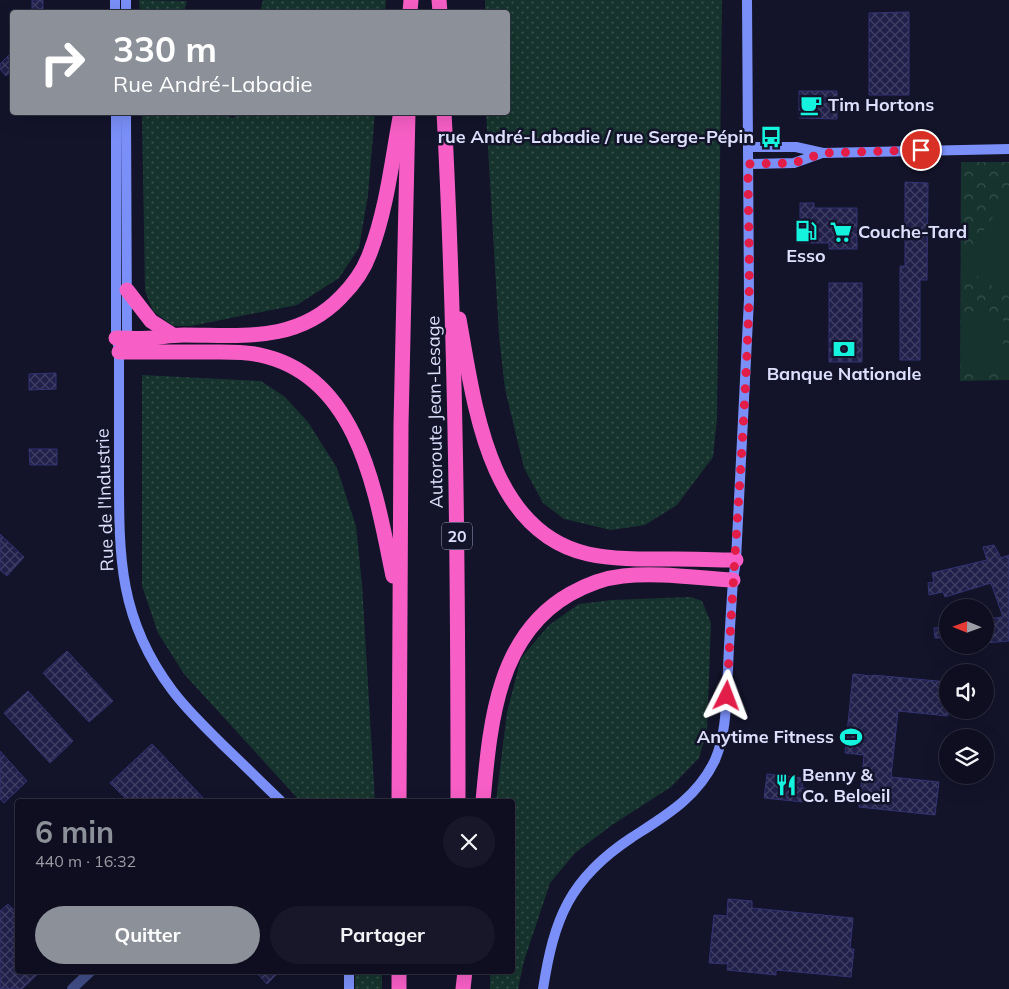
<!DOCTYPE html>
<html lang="fr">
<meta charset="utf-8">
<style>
body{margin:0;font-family:Mulish,sans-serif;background:#171729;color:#f1f3f6;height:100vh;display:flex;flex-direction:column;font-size:19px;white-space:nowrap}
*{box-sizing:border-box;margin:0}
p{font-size:16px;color:#9b9ca5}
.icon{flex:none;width:28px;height:28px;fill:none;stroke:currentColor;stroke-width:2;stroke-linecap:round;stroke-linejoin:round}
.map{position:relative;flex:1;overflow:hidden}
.panel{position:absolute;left:15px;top:799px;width:500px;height:175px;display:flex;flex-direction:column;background:#0e0e20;border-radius:5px;box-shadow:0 5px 20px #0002,0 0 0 1px #2e2e3e}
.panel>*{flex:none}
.top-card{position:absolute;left:10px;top:10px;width:500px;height:105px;border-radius:5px;box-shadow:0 5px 20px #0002,0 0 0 1px #2e2e3e;background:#8c9099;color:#fff;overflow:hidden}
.needle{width:32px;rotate:271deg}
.fabs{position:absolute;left:939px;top:599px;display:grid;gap:10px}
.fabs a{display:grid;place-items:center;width:55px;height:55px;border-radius:50%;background:#0e0e20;box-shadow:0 5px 20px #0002,0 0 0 1px #2e2e3e;font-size:25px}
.pin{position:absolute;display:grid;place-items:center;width:42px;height:42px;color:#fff;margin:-21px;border:2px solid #fff;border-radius:50%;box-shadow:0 1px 5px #0007}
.me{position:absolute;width:55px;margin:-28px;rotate:3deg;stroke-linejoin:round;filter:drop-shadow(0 0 4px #0008)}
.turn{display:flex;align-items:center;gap:18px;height:105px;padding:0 20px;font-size:22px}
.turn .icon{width:65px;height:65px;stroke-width:2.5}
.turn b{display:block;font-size:35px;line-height:42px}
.round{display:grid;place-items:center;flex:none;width:52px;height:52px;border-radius:26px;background:#171729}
.summary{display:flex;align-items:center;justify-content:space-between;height:85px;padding:0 20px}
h1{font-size:30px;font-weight:700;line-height:38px;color:#8c9099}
.cta{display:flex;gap:10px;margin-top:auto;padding:10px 20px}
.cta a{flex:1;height:58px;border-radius:30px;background:#8c9099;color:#fff;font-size:20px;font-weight:700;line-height:58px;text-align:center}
.cta a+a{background:#171729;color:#f1f3f6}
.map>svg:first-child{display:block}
</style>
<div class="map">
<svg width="1009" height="989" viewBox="0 0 1009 989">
<defs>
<pattern id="grass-dots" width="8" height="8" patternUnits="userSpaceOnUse" patternTransform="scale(1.25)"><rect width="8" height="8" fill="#16342d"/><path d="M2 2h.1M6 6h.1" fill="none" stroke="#37514c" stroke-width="1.8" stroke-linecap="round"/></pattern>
<pattern id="park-crowns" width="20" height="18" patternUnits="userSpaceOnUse" patternTransform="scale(1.25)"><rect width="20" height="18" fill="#16342d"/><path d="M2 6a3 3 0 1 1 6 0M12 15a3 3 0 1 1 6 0" fill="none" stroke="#37514c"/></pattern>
<pattern id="building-cross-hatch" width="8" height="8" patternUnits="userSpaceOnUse" patternTransform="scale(1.25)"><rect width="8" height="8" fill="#20204a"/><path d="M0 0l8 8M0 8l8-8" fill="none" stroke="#404065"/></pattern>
</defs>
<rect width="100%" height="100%" fill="#13132a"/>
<g fill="url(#grass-dots)">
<path d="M139 0 187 1 184 12H140Z"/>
<path d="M263 0H386L385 12H260Z"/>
<path d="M485 0H722L717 419 713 457 677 505 645 525 611 530 564 519 543 503 524 468 505 389 499 336 487 131 486 113 508 112V12H485Z"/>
<path d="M235 113H375L368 195 359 248 339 278 297 305 191 326H173L153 311 145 291 142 113H218L234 118Z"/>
<path d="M142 375 261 381 285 397 308 422 337 468 356 526 362 584 375 801H300L184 674 158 633 142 586Z"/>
<path d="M691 597 702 601 711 623 707 731 699 758 671 787 612 825 575 853 550 883 524 961 518 989H490V971H512V801H496L507 712 521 658 549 625 579 604 612 600Z"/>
<rect x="355" y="971" width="27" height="18"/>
</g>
<path fill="url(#park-crowns)" d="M961 162H1009V380L960 381Z"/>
<g fill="#16342d">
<path d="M1009 193V297L961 265Z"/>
<path d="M963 318H1003V345L1009 346V371H963Z"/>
</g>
<g fill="url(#building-cross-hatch)" stroke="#333375">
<rect x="32" y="0" width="11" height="12"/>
<path d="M909 12V95H869V13Z"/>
<path d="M12 52V70L6 76 0 69V64Z"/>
<path d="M799 91H837V119L799 118Z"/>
<path d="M905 182 928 183 927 280H920V360H900V266H905Z"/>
<path d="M800 203H814V208H857V249H829V243H800Z"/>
<rect x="829" y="283" width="33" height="79"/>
<path d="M56 373V389L29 390V374Z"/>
<path d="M29 449H57V465H30Z"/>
<path d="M0 534 24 557 7 576 0 570Z"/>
<path d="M994 545 1001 558 1009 555V641L985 643V619L1003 617 991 583 945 597 943 592 929 595 928 583 934 582 932 573 987 560 983 547Z"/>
<path d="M948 627V638H935L934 628Z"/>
<path d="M67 651 113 701 89 722 43 673Z"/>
<path d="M853 674 872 676 873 675 948 682V716L898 711 891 777 939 782 935 815 859 807 864 755 845 753Z"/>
<path d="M28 691 73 741 50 763 4 713Z"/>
<path d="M152 744 206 801H128L110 783Z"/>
<path d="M0 751 27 781 4 803 0 799Z"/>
<path d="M767 774 803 778 802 788H805L803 802 764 798Z"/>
<path d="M728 899 752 901V908L853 918 850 949H854L851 977 776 970V975L727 970 728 964 709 963 714 915 727 916Z"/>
<path d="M8 904 18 914V971H41L22 989H0V911Z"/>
<path d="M255 971H280L267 984Z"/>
</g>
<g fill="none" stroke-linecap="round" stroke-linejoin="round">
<path stroke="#404c86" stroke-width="10" d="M72 989 91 971"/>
<g stroke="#7a90f8" stroke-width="10">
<path d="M115 0V12"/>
<path d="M126 12V0"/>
<path d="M116 112V331L119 352C119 391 119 430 119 470 119 555 118 618 172 690 186 709 204 726 221 743 241 762 261 782 281 801"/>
<path d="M748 147H796L823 153 1009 149"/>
<path d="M749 164 794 163 822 153"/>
<path d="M125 342 127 338 126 112"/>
<path d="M349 971V989"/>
<path d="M543 989C554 919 569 879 631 838 665 816 697 798 715 760 727 732 726 700 728 670 729 640 731 610 733 580L736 560 749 299 747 0"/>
</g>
<g stroke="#f75fc6" stroke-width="15">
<path d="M439 0 440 12"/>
<path d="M410 12 411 0"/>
<path d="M444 112C456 342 458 572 458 801"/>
<path d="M127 290 151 321 173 335"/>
<path d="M459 319C474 401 487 531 588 554 616 560 646 559 675 559 695 559 715 560 736 560"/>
<path d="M116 338C129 338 142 339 154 338 164 336 174 335 184 335 242 335 297 343 341 297 353 285 364 270 370 253 387 209 392 159 401 112"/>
<path d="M119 352C149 352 178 352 207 352 225 352 243 351 260 355 359 376 376 494 393 576"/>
<path d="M399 801 401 425 408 112"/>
<path d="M483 801C490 726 496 636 570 594 586 585 604 578 623 576 658 572 697 578 733 580"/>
<path d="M399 971V989"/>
<path d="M463 989 465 971"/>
</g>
</g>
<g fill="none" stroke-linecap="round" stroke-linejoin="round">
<path stroke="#e11d48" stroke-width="9" stroke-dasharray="0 16.2" d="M727 696C733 564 745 432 749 300 750 254 748 209 748 164L794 163 823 153 921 150"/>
</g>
<defs>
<g id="cafe-bare" transform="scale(1.725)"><path d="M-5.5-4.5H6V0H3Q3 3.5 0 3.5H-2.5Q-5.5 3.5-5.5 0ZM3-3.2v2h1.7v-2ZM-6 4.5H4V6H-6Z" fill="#14f3dd" stroke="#13132a" stroke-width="2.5" paint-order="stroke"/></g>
<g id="bus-bare" transform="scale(1.725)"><path d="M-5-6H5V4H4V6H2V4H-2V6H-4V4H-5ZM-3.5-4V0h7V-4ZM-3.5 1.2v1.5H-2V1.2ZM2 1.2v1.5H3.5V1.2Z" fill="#14f3dd" stroke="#13132a" stroke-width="2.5" paint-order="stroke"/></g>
<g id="fuel-bare" transform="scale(1.725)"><path d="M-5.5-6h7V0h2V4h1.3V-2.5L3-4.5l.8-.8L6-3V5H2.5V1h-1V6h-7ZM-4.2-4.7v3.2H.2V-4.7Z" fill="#14f3dd" stroke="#13132a" stroke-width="2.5" paint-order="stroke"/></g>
<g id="supermarket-bare" transform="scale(1.725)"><path d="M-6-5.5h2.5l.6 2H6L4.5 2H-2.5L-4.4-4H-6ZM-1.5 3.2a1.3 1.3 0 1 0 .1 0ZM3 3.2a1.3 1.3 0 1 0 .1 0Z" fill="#14f3dd" stroke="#13132a" stroke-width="2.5" paint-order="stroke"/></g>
<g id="bank-bare" transform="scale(1.725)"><path d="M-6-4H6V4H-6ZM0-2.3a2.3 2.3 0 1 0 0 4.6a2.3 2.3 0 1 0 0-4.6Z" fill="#14f3dd" stroke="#13132a" stroke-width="2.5" paint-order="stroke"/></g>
<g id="stadium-bare" transform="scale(1.725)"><path d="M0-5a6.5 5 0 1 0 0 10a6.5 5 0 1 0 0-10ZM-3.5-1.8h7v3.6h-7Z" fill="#14f3dd" stroke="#13132a" stroke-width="2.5" paint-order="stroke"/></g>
<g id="restaurant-bare" transform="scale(1.725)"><path d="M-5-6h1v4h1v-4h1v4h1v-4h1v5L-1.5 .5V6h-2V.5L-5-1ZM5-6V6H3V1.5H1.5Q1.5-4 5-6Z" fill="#14f3dd" stroke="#13132a" stroke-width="2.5" paint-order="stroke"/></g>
</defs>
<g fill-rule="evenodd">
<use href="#cafe-bare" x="811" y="105"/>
<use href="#bus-bare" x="771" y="137"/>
<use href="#fuel-bare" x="806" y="231"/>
<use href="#supermarket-bare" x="841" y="232"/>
<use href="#bank-bare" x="844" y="349"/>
<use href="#stadium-bare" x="851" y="737"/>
<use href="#restaurant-bare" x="786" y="785"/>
</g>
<g text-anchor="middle" stroke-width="5" stroke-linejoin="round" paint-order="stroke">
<rect fill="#13132a" stroke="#a0a2be" stroke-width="1" x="442" y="522.5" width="30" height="27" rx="4"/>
<g font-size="16" font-weight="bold" fill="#dde0fd">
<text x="457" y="542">20</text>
</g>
<g font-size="18" font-weight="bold" fill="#dde0fd" stroke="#13132a" text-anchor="start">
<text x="828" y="111">Tim Hortons</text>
<text x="754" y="143" text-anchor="end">rue André-Labadie / rue Serge-Pépin</text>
<text x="858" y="238">Couche-Tard</text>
<text x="806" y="262" text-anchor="middle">Esso</text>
<text x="844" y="380" text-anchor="middle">Banque Nationale</text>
<text x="834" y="743" text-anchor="end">Anytime Fitness</text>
<text x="802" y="781">Benny &amp;<tspan x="802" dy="21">Co. Beloeil</tspan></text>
</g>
<g font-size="18" fill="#dde0fd" stroke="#13132a">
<text transform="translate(435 412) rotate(-91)" y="6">Autoroute Jean-Lesage</text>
<text transform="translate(105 500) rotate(-92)" y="6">Rue de l'Industrie</text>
</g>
</g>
</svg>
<div class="fabs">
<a><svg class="needle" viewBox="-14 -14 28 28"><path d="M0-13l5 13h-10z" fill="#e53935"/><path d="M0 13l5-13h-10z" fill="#9b9ca5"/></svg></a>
<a><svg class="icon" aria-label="sound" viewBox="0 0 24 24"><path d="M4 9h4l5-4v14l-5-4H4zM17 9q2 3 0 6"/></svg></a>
<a><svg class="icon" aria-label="layers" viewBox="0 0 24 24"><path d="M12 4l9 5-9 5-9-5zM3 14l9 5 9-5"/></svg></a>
</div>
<div class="pin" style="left:921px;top:150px;background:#d93025"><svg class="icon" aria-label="arrive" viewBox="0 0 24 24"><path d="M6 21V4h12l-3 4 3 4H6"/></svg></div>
<svg class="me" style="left:727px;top:696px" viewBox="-20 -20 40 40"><path d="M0-17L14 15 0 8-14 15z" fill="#e11d48" stroke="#fff" stroke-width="4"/></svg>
<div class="top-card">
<div class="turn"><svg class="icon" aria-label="right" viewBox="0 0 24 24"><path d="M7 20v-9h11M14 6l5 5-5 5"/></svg><div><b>330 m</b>Rue André-Labadie</div></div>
</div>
<section class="panel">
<div class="summary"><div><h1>6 min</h1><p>440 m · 16:32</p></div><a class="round"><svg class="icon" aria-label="close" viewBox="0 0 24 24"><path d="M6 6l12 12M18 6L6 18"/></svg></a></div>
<div class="cta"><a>Quitter</a><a>Partager</a></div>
</section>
</div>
